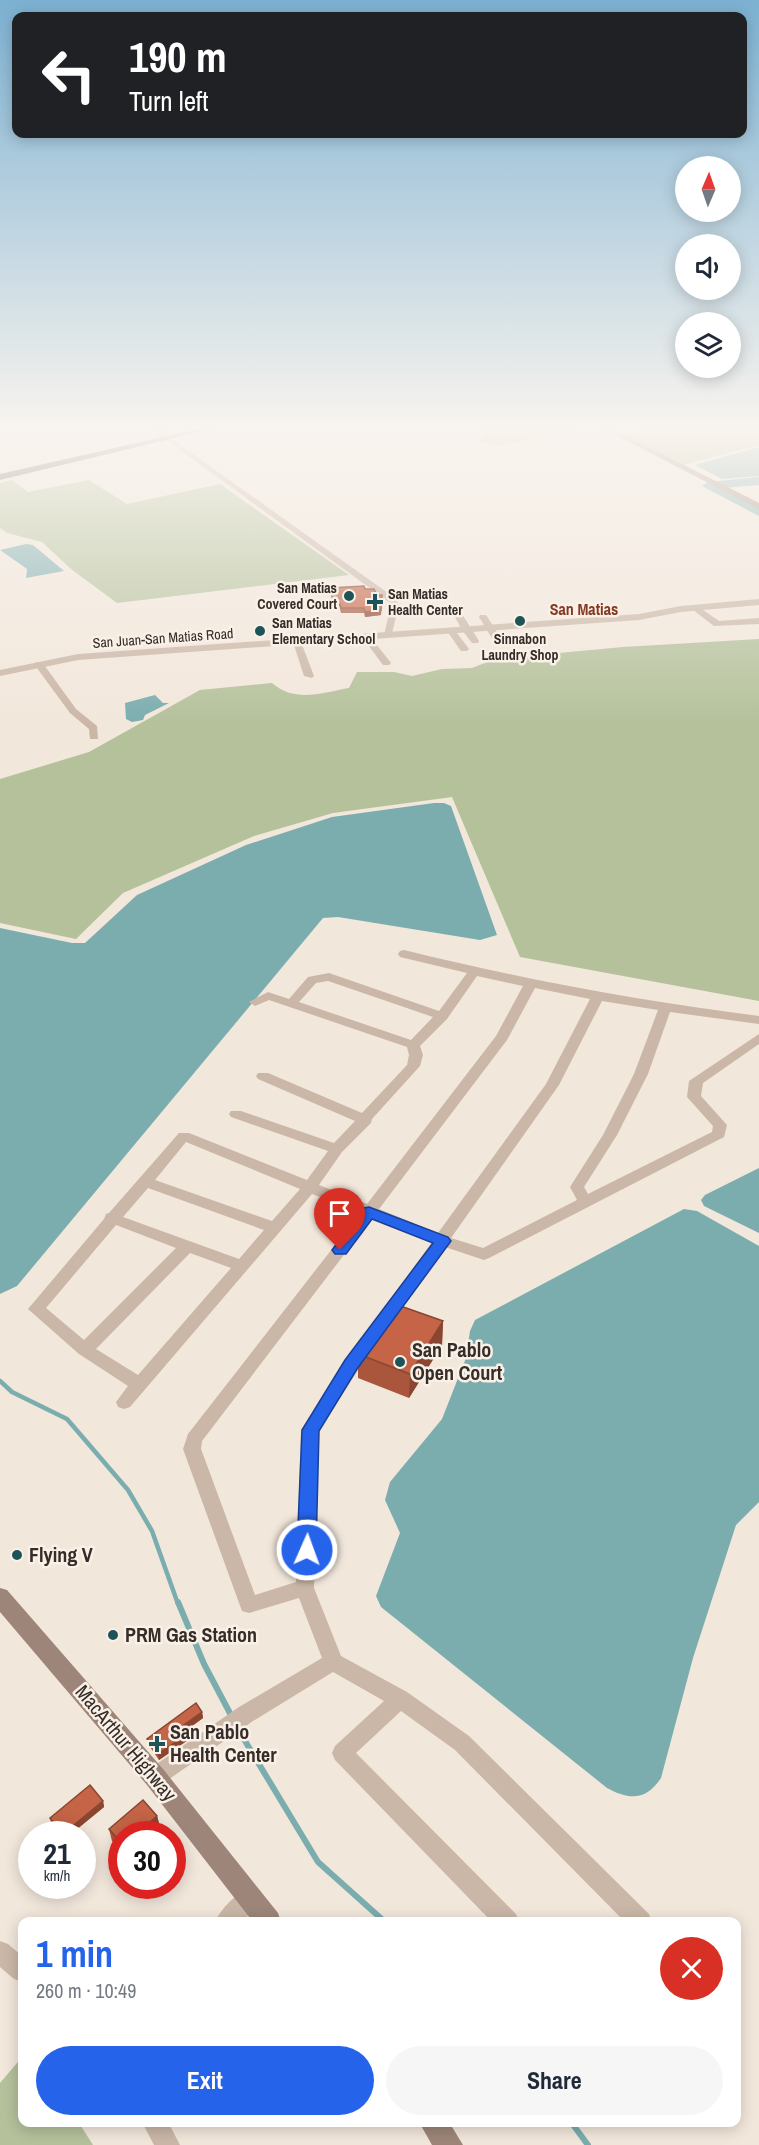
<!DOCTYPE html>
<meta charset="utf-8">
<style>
body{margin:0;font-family:"Archivo Narrow",sans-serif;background:#f6f6f7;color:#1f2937;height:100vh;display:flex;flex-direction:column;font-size:22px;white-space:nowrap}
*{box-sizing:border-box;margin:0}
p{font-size:20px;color:#747a83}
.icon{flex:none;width:33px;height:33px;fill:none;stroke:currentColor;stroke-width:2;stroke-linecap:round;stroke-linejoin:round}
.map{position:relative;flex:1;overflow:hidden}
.drawer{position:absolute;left:18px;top:1917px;width:723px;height:210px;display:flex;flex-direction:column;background:#fff;border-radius:12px;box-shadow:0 3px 15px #0003}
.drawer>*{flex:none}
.banner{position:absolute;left:12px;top:12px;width:735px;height:126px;border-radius:12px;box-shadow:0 3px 15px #0003;background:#202124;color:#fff;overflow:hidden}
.needle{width:39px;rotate:2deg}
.tools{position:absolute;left:675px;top:156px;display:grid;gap:12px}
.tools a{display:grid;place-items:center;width:66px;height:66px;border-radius:50%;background:#fff;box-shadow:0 3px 15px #0003;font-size:30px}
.speed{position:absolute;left:18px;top:1821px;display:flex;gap:12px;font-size:30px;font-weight:700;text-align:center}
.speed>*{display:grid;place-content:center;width:78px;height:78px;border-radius:50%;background:#fff;box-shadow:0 3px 15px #0003;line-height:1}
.speed small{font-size:15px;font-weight:400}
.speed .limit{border:9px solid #d22;background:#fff;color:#111}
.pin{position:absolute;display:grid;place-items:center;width:51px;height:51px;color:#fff;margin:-62px -26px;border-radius:50% 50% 50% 0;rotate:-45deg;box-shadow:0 0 6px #0007}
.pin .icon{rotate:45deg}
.me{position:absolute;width:66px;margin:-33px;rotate:2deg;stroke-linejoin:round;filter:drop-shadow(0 0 4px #0008)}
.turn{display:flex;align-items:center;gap:21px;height:126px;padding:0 18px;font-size:27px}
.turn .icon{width:78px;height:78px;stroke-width:2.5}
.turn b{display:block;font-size:42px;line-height:51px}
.round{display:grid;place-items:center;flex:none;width:63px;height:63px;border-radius:32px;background:#f6f6f7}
.summary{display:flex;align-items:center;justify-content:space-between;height:102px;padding:0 18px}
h1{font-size:36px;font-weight:700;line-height:45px;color:#2563eb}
.action{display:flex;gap:12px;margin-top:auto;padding:12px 18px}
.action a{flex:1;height:69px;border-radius:36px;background:#2563eb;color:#fff;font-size:24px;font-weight:700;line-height:69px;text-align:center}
.action a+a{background:#f6f6f7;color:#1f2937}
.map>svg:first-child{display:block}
</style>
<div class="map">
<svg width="759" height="2145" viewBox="0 0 759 2145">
<rect width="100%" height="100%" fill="#f2e7db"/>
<g fill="#b4c19b">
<path d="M534 425H595L598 427 545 435 498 446 481 441 484 432 481 428Z"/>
<path d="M641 425H759V445L682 465 625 435 649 430Z"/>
<path d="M12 480 28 492 89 480 127 504 220 484 349 575 117 603 71 569 42 542 7 533 0 528V483Z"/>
<path d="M759 639V1001L520 957 452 797 333 813 254 836 123 893 76 939 0 923V779L89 752 200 690 272 683C295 703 321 693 349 688L357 672H394L412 676 442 669 472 668 495 659 623 647Z"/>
<path d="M22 2057V2122L79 2123 93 2145H0V2083Z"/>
</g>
<g fill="#7badaf">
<path d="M759 447V476L722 479 695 465Z"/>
<path d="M26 544 33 545 64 571 26 578 27 569 0 550Z"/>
<path d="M155 695 163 703H169L145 715 143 720 132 722 126 719 125 703Z"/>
<path d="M434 803H444L451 806 497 935 480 940 338 917 323 918 17 1286 0 1294V928L72 943H85L137 895 246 845 332 817Z"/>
<path d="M759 1168V1233L704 1206 701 1200 705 1195Z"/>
<path d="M684 1209 697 1211 759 1246V1502L736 1525 693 1658 661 1778C646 1801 629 1800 607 1788L381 1607 376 1596 400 1533 385 1500 390 1482 442 1419 466 1358 470 1331 475 1320Z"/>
</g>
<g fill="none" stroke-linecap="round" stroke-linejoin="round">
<path stroke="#7badaf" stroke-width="4.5" d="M0 1381 12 1392 67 1419 128 1490 152 1531 178 1604"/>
<g stroke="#7badaf" stroke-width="6">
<path d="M178 1602 204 1664 232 1717"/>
<path d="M236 1726 318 1862 385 1922"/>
<path d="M571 2122 588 2145"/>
</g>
<path fill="#7badaf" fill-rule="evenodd" d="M759 477V485L722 488 759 507V516L702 486 708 482Z"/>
<g fill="#cab7a7" fill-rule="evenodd">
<path d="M165 437H169L395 598 399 605 391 637 384 635 391 605 389 602 165 439Z"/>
<path d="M696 605 719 621 759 618V624L714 626 693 610V606Z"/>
<path d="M451 606H457L479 641 478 643H472L462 630 450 608Z"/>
<path d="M480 615H486L504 643 502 645H496L479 617Z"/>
<path d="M448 629H454L469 649 467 651H461L447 631Z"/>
<path d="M363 635H369L391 663 389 665H383L362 637Z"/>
<path d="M294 640 301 642 314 676 312 678 304 676 293 642Z"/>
<path d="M36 662H42L76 709 97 726 98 739H90L89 729 70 713 34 664Z"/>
<path d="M404 950C521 979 639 1001 759 1016V1024L670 1012 648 1074 617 1135 584 1187 588 1194 712 1132 713 1126 687 1097 689 1081 759 1034V1044L703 1083 701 1096 727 1125 724 1137 489 1258 484 1260 445 1247 391 1323 385 1325 379 1323 377 1319 379 1315 432 1242 372 1218 202 1441 201 1449 255 1595 296 1582 301 1430 362 1337 368 1335 374 1337 376 1341 374 1345 319 1431 314 1588 341 1656 407 1692 469 1736 649 1914 652 1922H625L455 1750 401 1711 356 1753 516 1914 519 1922H492L335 1760 332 1753 335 1746 384 1701 333 1672 253 1721 162 1784 155 1787 148 1784 145 1777 148 1770 239 1707 322 1658 299 1598 249 1613 242 1611 183 1449 188 1434 360 1213 312 1194 130 1407 124 1409 118 1407 116 1402 128 1386 79 1354 28 1309 104 1219 106 1214 109 1213 179 1133H189L307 1180 328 1151 231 1117 229 1114 231 1111H241L334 1143 355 1121 258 1079 256 1076 258 1073H268L362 1113 407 1065 409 1055 407 1047 269 1000 255 1006 249 1002 268 992 289 999 308 977 329 973 439 1011 467 973 400 957 398 954 400 951ZM477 976 523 986 496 1036 367 1204 319 1185 342 1152 371 1123 372 1119 420 1066 423 1055 420 1046 447 1019ZM328 981 433 1017 411 1040 299 1002 316 983ZM535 988 590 999 546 1084 438 1233 379 1209 507 1040ZM602 1001 658 1010 634 1074 603 1135 570 1187 577 1200 483 1248 451 1238 559 1085ZM186 1142 300 1189 272 1221 155 1180ZM148 1188 264 1230 239 1259 123 1217ZM116 1225 176 1248 84 1340 46 1308ZM190 1253 231 1268 138 1375 96 1349Z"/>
<path d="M250 1887 258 1890 261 1898 258 1906 242 1922H215C221 1908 237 1893 250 1887Z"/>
<path d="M0 1941 8 1944 22 1956V1982L14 1979 0 1967Z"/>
<path d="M142 2122H168L180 2145H154Z"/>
</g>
<g fill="#cab7a7" fill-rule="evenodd">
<path d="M153 425H161L170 440H164Z"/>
<path d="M759 599V605L681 612 639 620 78 660 0 676V670L78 654 639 614 681 606Z"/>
</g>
<g fill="#9d8679" fill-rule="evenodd">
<path d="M596 425H605L759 503V509Z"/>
<path d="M0 1588 7 1590 163 1769 278 1913 281 1922H253L147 1785 0 1612Z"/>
<path d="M419 2122H449L463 2145H432Z"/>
</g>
<path fill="#68544c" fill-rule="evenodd" d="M215 425H228L0 480V474Z"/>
</g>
<g fill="#a9563c">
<path d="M330 588 365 589 377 595 382 600 381 615 365 617 364 613H341L338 602 333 603 330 593Z"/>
<path d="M443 1321 442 1345 409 1398 358 1378V1354Z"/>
<path d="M202 1712 203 1718 188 1729 191 1738 159 1760 148 1744 147 1739Z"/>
<path d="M103 1801 104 1807 71 1834H60L51 1823 50 1818Z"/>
<path d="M157 1816 160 1827 122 1834V1853L112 1841 109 1829Z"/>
</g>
<g fill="#8a4631">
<path d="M382 595 381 615 365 617V612Z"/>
<path d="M443 1321 442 1345 409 1398 410 1374Z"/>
<path d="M202 1712 203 1718 185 1731 184 1725Z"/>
<path d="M190 1732 191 1738 159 1760 158 1754Z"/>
<path d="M103 1801 104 1807 71 1834H63Z"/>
<path d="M157 1816 160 1827 151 1834H136Z"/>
</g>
<g fill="#c56446" stroke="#8a4631" stroke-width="1.5">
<path d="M364 586 365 589H374L377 595H382L381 610 365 612 364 608H341L338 598H333L330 588Z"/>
<path d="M392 1303 443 1321 410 1374 358 1354Z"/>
<path d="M196 1703 202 1712 184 1725 190 1732 158 1754 147 1739Z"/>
<path d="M90 1785 103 1801 63 1834 50 1818Z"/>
<path d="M143 1800 157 1816 136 1834H122V1844L109 1829Z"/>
</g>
<linearGradient id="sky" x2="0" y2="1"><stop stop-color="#7cb1d1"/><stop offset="0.59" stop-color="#f9f4ef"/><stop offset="1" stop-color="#f9f4ef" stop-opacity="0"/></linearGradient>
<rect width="759" height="725" fill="url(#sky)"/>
<path fill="#2563eb" stroke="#184099" stroke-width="1.5" d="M369 1207 448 1237 451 1241 357 1369 319 1431 316 1550 313 1555 307 1558 300 1555 297 1550 302 1430 345 1360 433 1243 372 1219 346 1254H335L332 1250 335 1246 364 1208Z"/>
<g fill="#1e5458" stroke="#f9f1e8" stroke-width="2">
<circle cx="349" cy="596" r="6"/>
<path d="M372 593h6v6h6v6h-6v6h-6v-6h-6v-6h6z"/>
<circle cx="520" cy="621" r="6"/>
<circle cx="260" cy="631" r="6"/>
<circle cx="400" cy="1362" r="6"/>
<circle cx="17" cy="1555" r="6"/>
<circle cx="113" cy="1635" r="6"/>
<path d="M154 1735h6v6h6v6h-6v6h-6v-6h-6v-6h6z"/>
</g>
<g text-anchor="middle" stroke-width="5" stroke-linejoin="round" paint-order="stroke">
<g font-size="14" font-weight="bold" fill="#362c28" stroke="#f9f1e8" text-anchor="start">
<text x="337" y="593" text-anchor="end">San Matias<tspan x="337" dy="16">Covered Court</tspan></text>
<text x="388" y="599">San Matias<tspan x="388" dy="16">Health Center</tspan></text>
<text x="272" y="628">San Matias<tspan x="272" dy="16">Elementary School</tspan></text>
<text x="520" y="644" text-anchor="middle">Sinnabon<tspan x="520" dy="16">Laundry Shop</tspan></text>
</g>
<g font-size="14" fill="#362c28" stroke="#f9f1e8">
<text transform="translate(163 638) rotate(-4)" y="5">San Juan-San Matias Road</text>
</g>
<g font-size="16" font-weight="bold" fill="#853921" stroke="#f9f1e8">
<text x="584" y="615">San Matias</text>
</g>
<g font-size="20" font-weight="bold" fill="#362c28" stroke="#f9f1e8" text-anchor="start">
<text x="412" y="1357">San Pablo<tspan x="412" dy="23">Open Court</tspan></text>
<text x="29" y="1562">Flying V</text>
<text x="125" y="1642">PRM Gas Station</text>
<text x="170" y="1739">San Pablo<tspan x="170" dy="23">Health Center</tspan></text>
</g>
<g font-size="20" fill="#362c28" stroke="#f9f1e8">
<text transform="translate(126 1743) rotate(50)" y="7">MacArthur Highway</text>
</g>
</g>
</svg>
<div class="tools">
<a><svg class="needle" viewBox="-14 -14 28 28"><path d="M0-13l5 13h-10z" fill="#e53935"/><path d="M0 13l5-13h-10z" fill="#747a83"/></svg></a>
<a><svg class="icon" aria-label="sound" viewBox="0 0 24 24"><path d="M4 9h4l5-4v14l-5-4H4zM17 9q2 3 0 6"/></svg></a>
<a><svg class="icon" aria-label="layers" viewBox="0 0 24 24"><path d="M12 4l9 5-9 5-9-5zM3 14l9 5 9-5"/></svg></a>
</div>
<div class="speed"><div>21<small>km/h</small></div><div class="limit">30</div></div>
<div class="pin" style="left:340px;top:1250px;background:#d93025"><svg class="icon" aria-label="arrive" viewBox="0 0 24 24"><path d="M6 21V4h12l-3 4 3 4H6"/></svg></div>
<svg class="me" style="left:307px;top:1550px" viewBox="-20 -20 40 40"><circle r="17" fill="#2563eb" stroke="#fff" stroke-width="3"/><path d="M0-11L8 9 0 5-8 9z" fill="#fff"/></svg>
<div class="banner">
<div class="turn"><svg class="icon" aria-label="left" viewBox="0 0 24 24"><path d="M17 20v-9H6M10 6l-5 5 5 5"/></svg><div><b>190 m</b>Turn left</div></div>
</div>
<section class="drawer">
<div class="summary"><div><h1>1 min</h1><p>260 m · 10:49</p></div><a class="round" style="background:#d93025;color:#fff"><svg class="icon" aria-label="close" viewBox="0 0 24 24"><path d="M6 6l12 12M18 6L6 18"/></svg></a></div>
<div class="action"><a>Exit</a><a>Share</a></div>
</section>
</div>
